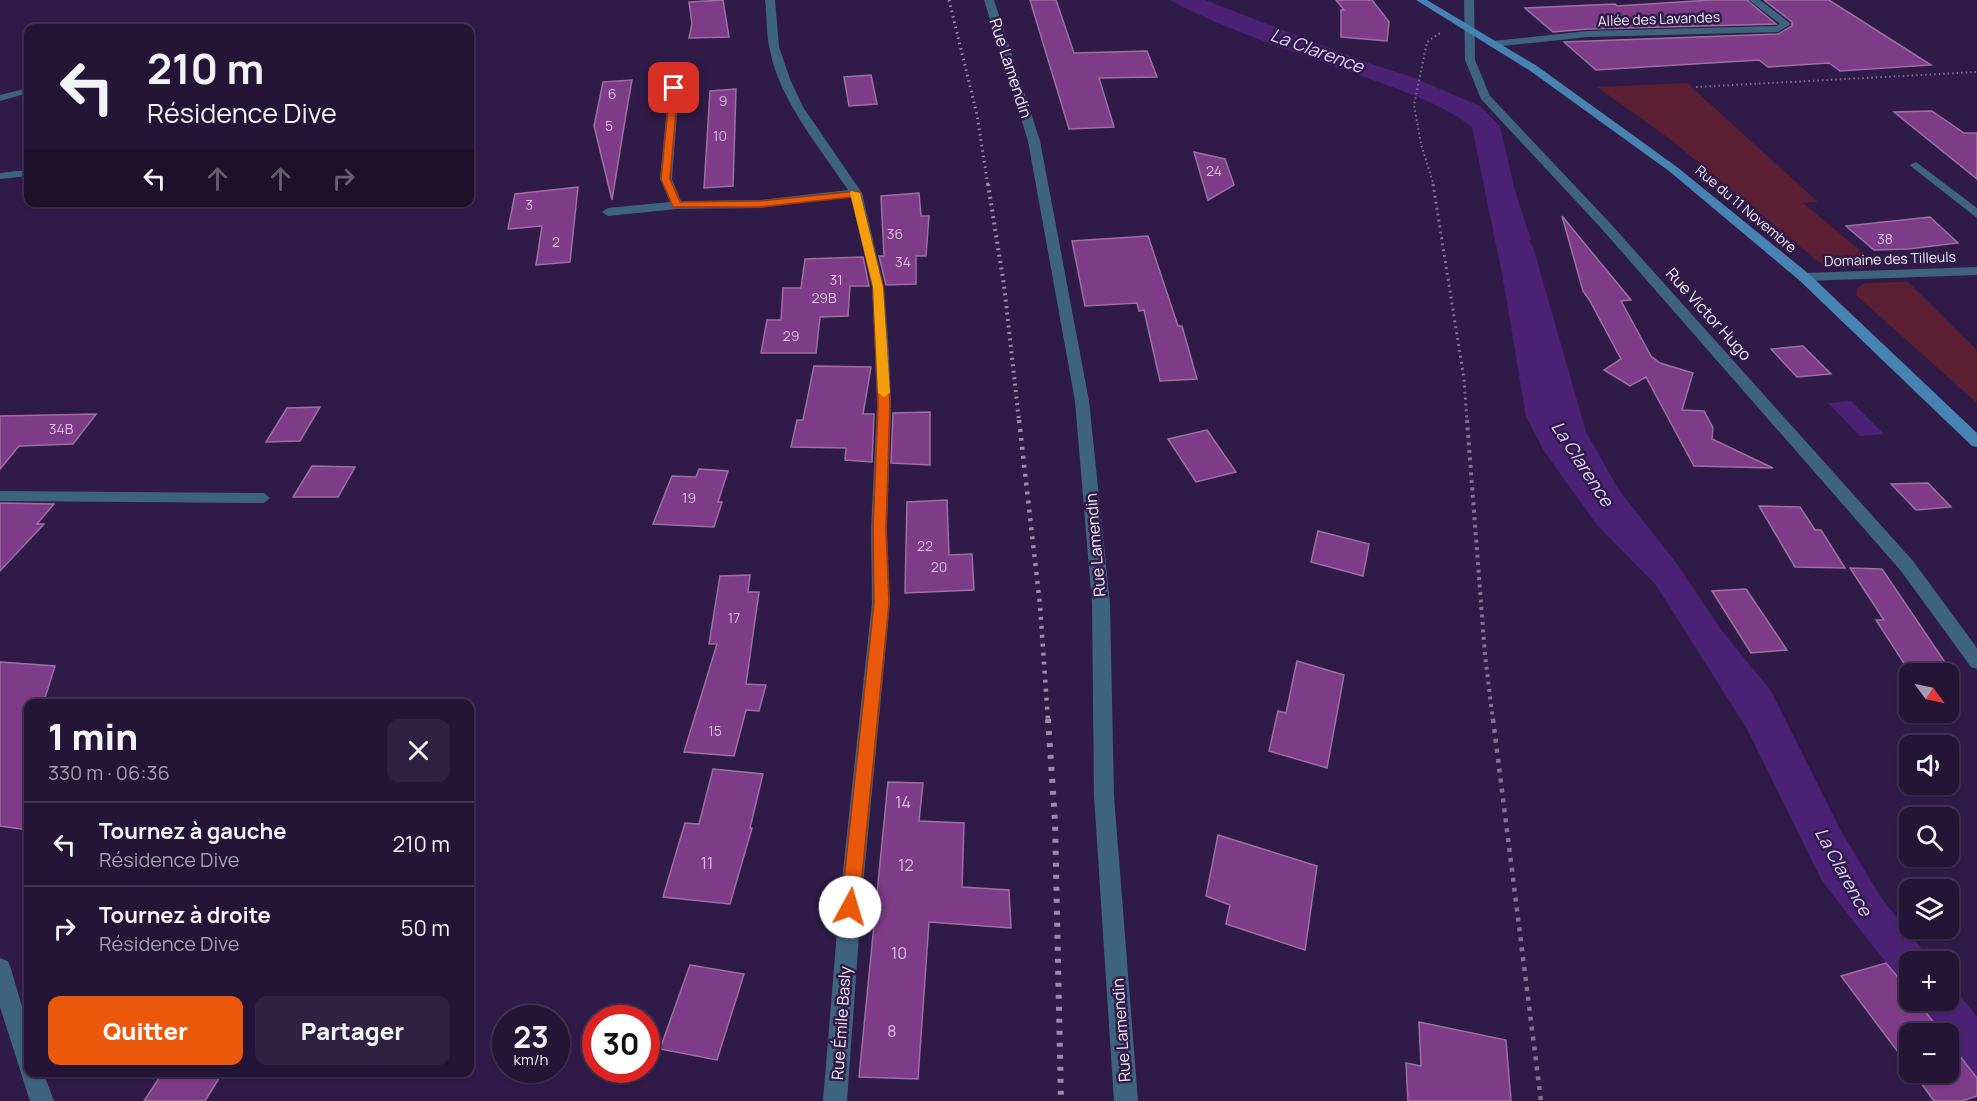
<!DOCTYPE html>
<html lang="fr">
<meta charset="utf-8">
<style>
body{margin:0;font-family:Manrope,sans-serif;background:#302142;color:#f1f3f6;height:100vh;display:flex;flex-direction:column;font-size:22px;white-space:nowrap}
*{box-sizing:border-box;margin:0}
p{font-size:20px;color:#a39ead}
.icon{flex:none;width:33px;height:33px;fill:none;stroke:currentColor;stroke-width:2;stroke-linecap:round;stroke-linejoin:round}
.map{position:relative;flex:1;overflow:hidden}
.drawer{position:absolute;left:24px;top:699px;width:450px;height:378px;display:flex;flex-direction:column;background:#241436;border-radius:12px;box-shadow:0 2px 4px #0004,0 0 0 2px #413351}
.drawer>*{flex:none}
.banner{position:absolute;left:24px;top:24px;width:450px;height:183px;border-radius:12px;box-shadow:0 2px 4px #0004,0 0 0 2px #413351;background:#241436;color:#f1f3f6;overflow:hidden}
.needle{width:39px;rotate:123deg}
.fabs{position:absolute;left:1899px;top:663px;display:grid;gap:12px}
.fabs a{display:grid;place-items:center;width:60px;height:60px;border-radius:12px;background:#241436;box-shadow:0 2px 4px #0004,0 0 0 2px #413351;font-size:30px}
.speed{position:absolute;left:492px;top:1005px;display:flex;gap:12px;font-size:30px;font-weight:700;text-align:center}
.speed>*{display:grid;place-content:center;width:78px;height:78px;border-radius:50%;background:#241436;box-shadow:0 2px 4px #0004,0 0 0 2px #413351;line-height:1}
.speed small{font-size:15px;font-weight:400}
.speed .limit{border:9px solid #d22;background:#fff;color:#111}
.pin{position:absolute;display:grid;place-items:center;width:51px;height:51px;color:#fff;margin:-26px;border-radius:12px;box-shadow:0 3px 9px #0006}
.me{position:absolute;width:66px;margin:-33px;rotate:6deg;stroke-linejoin:round;filter:drop-shadow(0 0 4px #0008)}
.turn{display:flex;align-items:center;gap:21px;height:126px;padding:0 24px;font-size:27px}
.turn .icon{width:78px;height:78px;stroke-width:2.5}
.turn b{display:block;font-size:42px;line-height:51px}
.lanes{display:flex;align-items:center;height:57px;padding:0 24px;background:#0003;justify-content:center;gap:30px;direction:ltr}
.lanes .off{opacity:.35}
.round{display:grid;place-items:center;flex:none;width:63px;height:63px;border-radius:12px;background:#302142}
.head{display:flex;align-items:center;justify-content:space-between;height:102px;padding:0 24px}
h1{font-size:36px;font-weight:800;line-height:45px}
.primary-button{display:flex;gap:12px;margin-top:auto;padding:12px 24px}
.primary-button a{flex:1;height:69px;border-radius:12px;background:#ea580c;color:#fff;font-size:24px;font-weight:800;line-height:69px;text-align:center}
.primary-button a+a{background:#302142;color:#f1f3f6}
ul{padding:0;list-style:none}
li{display:flex;align-items:center;gap:18px;height:84px;padding:0 24px;border-top:2px solid #413351}
li div{flex:1}
li b{display:block;font-size:22px}
li em{font-style:normal}
.map>svg:first-child{display:block}
</style>
<div class="map">
<svg width="1977" height="1101" viewBox="0 0 1977 1101">
<rect width="100%" height="100%" fill="#301b48"/>
<g fill="#5b1e33">
<path d="M1687 83 1818 202 1803 203 1880 267 1826 268 1670 139 1597 87Z"/>
<path d="M1908 282 1977 350V403L1856 295 1857 288 1865 283Z"/>
</g>
<g fill="#4b2176">
<path d="M1170 0H1205L1368 63 1412 77 1480 106 1500 126 1514 187 1531 240 1529 241 1533 247 1586 432 1619 490 1677 564 1722 631 1771 691 1841 831 1880 896 1931 961 1910 962 1909 992 1822 881 1747 729 1656 585 1597 525 1544 451 1526 417 1504 284 1472 127C1440 102 1397 89 1359 75 1295 52 1230 32 1170 0Z"/>
<path d="M1851 401 1884 434 1860 436 1828 403Z"/>
<path d="M1949 982 1977 1017V1078L1949 1041 1948 1034 1943 1033 1916 1001 1948 1000Z"/>
</g>
<g fill="#7e3b87" stroke="#9a719f" stroke-width="1.5">
<path d="M723 0 729 37 689 38 692 24 689 2Z"/>
<path d="M1030 0H1056L1074 53 1147 51 1157 77 1099 78 1114 127 1069 129Z"/>
<path d="M1336 0H1372L1389 22 1387 41 1341 37V10H1344Z"/>
<path d="M1711 0H1747L1776 24 1588 29 1553 32 1525 8 1615 4 1617 6Z"/>
<path d="M1764 0H1829L1931 65 1840 71 1829 63 1768 67 1759 60 1596 70 1564 42 1778 34 1792 26V22Z"/>
<path d="M871 75 877 104 849 106 844 77Z"/>
<path d="M632 80 626 114 612 200 594 126 603 82Z"/>
<path d="M736 89 733 186 704 188 710 91Z"/>
<path d="M1932 111 1964 133H1977V179L1894 112Z"/>
<path d="M1194 152 1225 159 1234 185 1208 200Z"/>
<path d="M578 187 570 262 536 265 542 226 508 229 515 194Z"/>
<path d="M919 193 921 216H929L926 256H916V284L886 285 879 256H884L881 196Z"/>
<path d="M1562 216 1631 300 1621 301 1651 356 1660 363 1693 373 1682 410 1704 411 1713 428 1712 439 1773 468 1694 466 1646 377 1630 386 1604 370 1621 359 1590 301 1583 291Z"/>
<path d="M1930 217 1958 243 1908 249 1874 250 1846 226Z"/>
<path d="M1148 236 1178 326H1182L1197 379 1160 381 1144 310 1139 311 1137 303 1085 306 1072 241Z"/>
<path d="M863 257 869 286H850L848 316 820 317 816 353H761L767 320H781L783 288H801L805 259Z"/>
<path d="M1803 346 1831 374 1797 377 1771 349Z"/>
<path d="M814 366 871 367 863 414H874L872 462 845 460 846 448 791 447 797 420H803Z"/>
<path d="M320 407 300 441 266 442 287 408Z"/>
<path d="M930 412V465L891 463 893 413Z"/>
<path d="M96 414 73 444 19 446 0 469V416Z"/>
<path d="M1207 430 1236 472 1196 482 1168 439Z"/>
<path d="M312 466 355 467 338 497H293Z"/>
<path d="M699 469 728 471 718 502H722L714 527 653 524 672 476 696 477Z"/>
<path d="M1928 483 1951 507 1916 510 1891 484Z"/>
<path d="M947 500 949 555 972 554 974 590 905 593 907 502Z"/>
<path d="M0 503 54 504 37 524H44L0 571Z"/>
<path d="M1759 506 1800 507 1815 530H1821L1845 568 1795 567Z"/>
<path d="M1318 531 1369 544 1363 576 1311 562Z"/>
<path d="M1850 568 1882 569 1953 674H1911L1876 620H1884Z"/>
<path d="M750 575 748 592H759L746 684 766 685 759 711 746 710 734 756 684 752 717 644H709L720 576Z"/>
<path d="M1746 589 1787 650 1751 653 1712 591Z"/>
<path d="M1297 661 1344 675 1327 768 1269 751 1278 711 1286 713Z"/>
<path d="M0 662 55 666 43 704H28V830L0 826Z"/>
<path d="M713 769 763 774 750 828H752L730 904 663 897 685 823 699 824Z"/>
<path d="M888 782 923 783 919 821 964 823 962 887 1009 890 1011 928 929 922 918 1079 859 1077Z"/>
<path d="M1218 835 1317 866 1305 950 1226 924 1230 905 1206 896Z"/>
<path d="M1886 963 1910 992V1000H1916L1943 1034H1910V1068L1841 976Z"/>
<path d="M690 965 744 974 717 1060 660 1049Z"/>
<path d="M1419 1022 1506 1040 1511 1101H1408L1406 1063 1421 1066Z"/>
<path d="M1948 1041 1977 1078V1096L1962 1101H1934L1913 1072H1948Z"/>
<path d="M163 1072H223L205 1101H144Z"/>
</g>
<g fill="none" stroke-linecap="round" stroke-linejoin="round">
<g stroke="#817292" stroke-width="2" stroke-dasharray="1.5 3" stroke-linecap="butt">
<path d="M1696 87 1977 72"/>
<path d="M1434 186 1421 144 1414 105 1427 42 1440 33"/>
</g>
<path stroke="#817292" stroke-width="3" stroke-dasharray="2 4" stroke-linecap="butt" d="M1433 184 1464 379 1467 421"/>
<path stroke="#817292" stroke-width="4" stroke-dasharray="3 4.5" stroke-linecap="butt" d="M1467 420 1485 655 1493 721"/>
<path stroke="#817292" stroke-width="4.5" stroke-dasharray="4 6" stroke-linecap="butt" d="M1493 719 1541 1101"/>
<g fill="#3e637f" fill-rule="evenodd">
<path d="M28 88V93L0 101V95Z"/>
<path d="M28 170V176L0 179V173Z"/>
<path d="M0 491 264 493 270 498 264 503 0 501Z"/>
</g>
<g fill="#3e637f" fill-rule="evenodd">
<path d="M765 0H775L779 47 790 79 803 107 862 193 884 287 889 354 891 405 887 529 890 603 861 907 847 1101H823L839 907 872 603 871 529 877 405 875 354 872 287 851 197 760 208 677 209 608 216 602 212 608 208 670 202 660 179 671 66 676 63 681 66 672 179 681 201 760 200 848 190C819 146 778 99 769 46 766 31 767 15 765 0Z"/>
<path d="M984 0H994L1040 141 1089 401 1110 603 1114 796 1138 1101H1114L1094 796 1092 603 1075 401 1028 141Z"/>
<path d="M1464 0H1474L1475 60 1490 96 1609 222 1913 561 1977 648V669L1971 667 1901 571 1601 228 1481 99 1465 60Z"/>
<path d="M1749 0H1760L1791 24 1778 32 1588 37 1492 47 1487 44 1492 41 1588 31 1776 26 1780 24Z"/>
<path d="M1916 162 1977 208V218L1912 167 1910 165Z"/>
<path d="M1977 267V275L1804 281 1798 277 1804 273Z"/>
</g>
<path fill="#3e637f" fill-rule="evenodd" d="M0 958 8 961 11 969 28 1027V1072H43L54 1101H30L0 1007Z"/>
<path fill="#4683b0" fill-rule="evenodd" d="M1416 0H1427L1537 66 1677 167 1809 274 1977 433V447L1972 446 1799 280 1669 171 1529 70Z"/>
<path stroke="#998ca7" stroke-width="3" stroke-dasharray="1.5 4" stroke-linecap="butt" d="M949 0 977 115 988 186"/>
<path stroke="#998ca7" stroke-width="4" stroke-dasharray="2 4.5" stroke-linecap="butt" d="M988 184 1004 285 1019 421"/>
<path stroke="#998ca7" stroke-width="4.5" stroke-dasharray="3 6" stroke-linecap="butt" d="M1019 420 1040 605 1048 721"/>
<path stroke="#998ca7" stroke-width="6" stroke-dasharray="4 8" stroke-linecap="butt" d="M1048 719 1055 821 1061 1101"/>
</g>
<path fill="#ea580c" stroke="#983908" stroke-width="1.5" d="M674 86 678 88 670 179 680 202 760 201 859 191 883 287 890 405 886 529 889 603 859 907 856 913 850 916 844 913 841 907 874 603 873 529 878 405 873 287 852 197 760 207H673L661 179 670 88Z"/>
<path fill="#f59e0b" d="M851 191 860 193 883 287 890 393 884 397 878 393 873 287 850 193Z"/>
<g text-anchor="middle" stroke-width="5" stroke-linejoin="round" paint-order="stroke">
<g font-size="14" fill="#f3eefa" stroke="#301b48">
<text transform="translate(1659 19) rotate(-2)" y="5">Allée des Lavandes</text>
<text transform="translate(1746 209) rotate(40)" y="5">Rue du 11 Novembre</text>
<text transform="translate(1890 259) rotate(-2)" y="5">Domaine des Tilleuls</text>
</g>
<g font-size="14" fill="#d6c1dd">
<text x="612" y="99">6</text>
<text x="723" y="106">9</text>
<text x="609" y="131">5</text>
<text x="720" y="141">10</text>
<text x="1214" y="176">24</text>
<text x="529" y="210">3</text>
<text x="895" y="239">36</text>
<text x="1885" y="244">38</text>
<text x="556" y="247">2</text>
<text x="903" y="267">34</text>
<text x="836" y="285">31</text>
<text x="824" y="303">29B</text>
<text x="791" y="341">29</text>
<text x="61" y="434">34B</text>
<text x="689" y="503">19</text>
<text x="925" y="551">22</text>
<text x="939" y="572">20</text>
<text x="734" y="623">17</text>
<text x="715" y="736">15</text>
</g>
<g font-size="16" fill="#f3eefa" stroke="#301b48">
<text transform="translate(1011 68) rotate(72)" y="6">Rue Lamendin</text>
<text transform="translate(1709 314) rotate(48)" y="6">Rue Victor Hugo</text>
<text transform="translate(1095 545) rotate(-95)" y="6">Rue Lamendin</text>
<text transform="translate(841 1023) rotate(-86)" y="6">Rue Émile Basly</text>
<text transform="translate(1121 1030) rotate(-94)" y="6">Rue Lamendin</text>
</g>
<g font-size="16" fill="#d6c1dd">
<text x="903" y="808">14</text>
<text x="707" y="869">11</text>
<text x="906" y="871">12</text>
<text x="899" y="959">10</text>
<text x="892" y="1037">8</text>
</g>
<g font-size="18" font-style="italic" fill="#e0cefd" stroke="#301b48">
<text transform="translate(1317 51) rotate(20)" y="6">La Clarence</text>
<text transform="translate(1582 464) rotate(57)" y="6">La Clarence</text>
<text transform="translate(1843 872) rotate(61)" y="6">La Clarence</text>
</g>
</g>
</svg>
<div class="fabs">
<a><svg class="needle" viewBox="-14 -14 28 28"><path d="M0-13l5 13h-10z" fill="#e53935"/><path d="M0 13l5-13h-10z" fill="#a39ead"/></svg></a>
<a><svg class="icon" aria-label="sound" viewBox="0 0 24 24"><path d="M4 9h4l5-4v14l-5-4H4zM17 9q2 3 0 6"/></svg></a>
<a><svg class="icon" aria-label="search" viewBox="0 0 24 24"><circle cx="10" cy="10" r="6"/><path d="M15 15l6 6"/></svg></a>
<a><svg class="icon" aria-label="layers" viewBox="0 0 24 24"><path d="M12 4l9 5-9 5-9-5zM3 14l9 5 9-5"/></svg></a>
<a>+</a>
<a>−</a>
</div>
<div class="speed"><div>23<small>km/h</small></div><div class="limit">30</div></div>
<div class="pin" style="left:674px;top:88px;background:#d93025"><svg class="icon" aria-label="arrive" viewBox="0 0 24 24"><path d="M6 21V4h12l-3 4 3 4H6"/></svg></div>
<svg class="me" style="left:850px;top:907px" viewBox="-20 -20 40 40"><circle r="19" fill="#fff"/><path d="M0-13L10 11 0 6-10 11z" fill="#ea580c"/></svg>
<div class="banner">
<div class="turn"><svg class="icon" aria-label="left" viewBox="0 0 24 24"><path d="M17 20v-9H6M10 6l-5 5 5 5"/></svg><div><b>210 m</b>Résidence Dive</div></div>
<div class="lanes"><svg class="icon" aria-label="left" viewBox="0 0 24 24"><path d="M17 20v-9H6M10 6l-5 5 5 5"/></svg><svg class="icon off" aria-label="ahead" viewBox="0 0 24 24"><path d="M12 20V5M6 11l6-6 6 6"/></svg><svg class="icon off" aria-label="ahead" viewBox="0 0 24 24"><path d="M12 20V5M6 11l6-6 6 6"/></svg><svg class="icon off" aria-label="right" viewBox="0 0 24 24"><path d="M7 20v-9h11M14 6l5 5-5 5"/></svg></div>
</div>
<section class="drawer">
<div class="head"><div><h1>1 min</h1><p>330 m · 06:36</p></div><a class="round"><svg class="icon" aria-label="close" viewBox="0 0 24 24"><path d="M6 6l12 12M18 6L6 18"/></svg></a></div>
<ul>
<li><svg class="icon" aria-label="left" viewBox="0 0 24 24"><path d="M17 20v-9H6M10 6l-5 5 5 5"/></svg><div><b>Tournez à gauche</b><p>Résidence Dive</p></div><em>210 m</em></li>
<li><svg class="icon" aria-label="right" viewBox="0 0 24 24"><path d="M7 20v-9h11M14 6l5 5-5 5"/></svg><div><b>Tournez à droite</b><p>Résidence Dive</p></div><em>50 m</em></li>
</ul>
<div class="primary-button"><a>Quitter</a><a>Partager</a></div>
</section>
</div>
